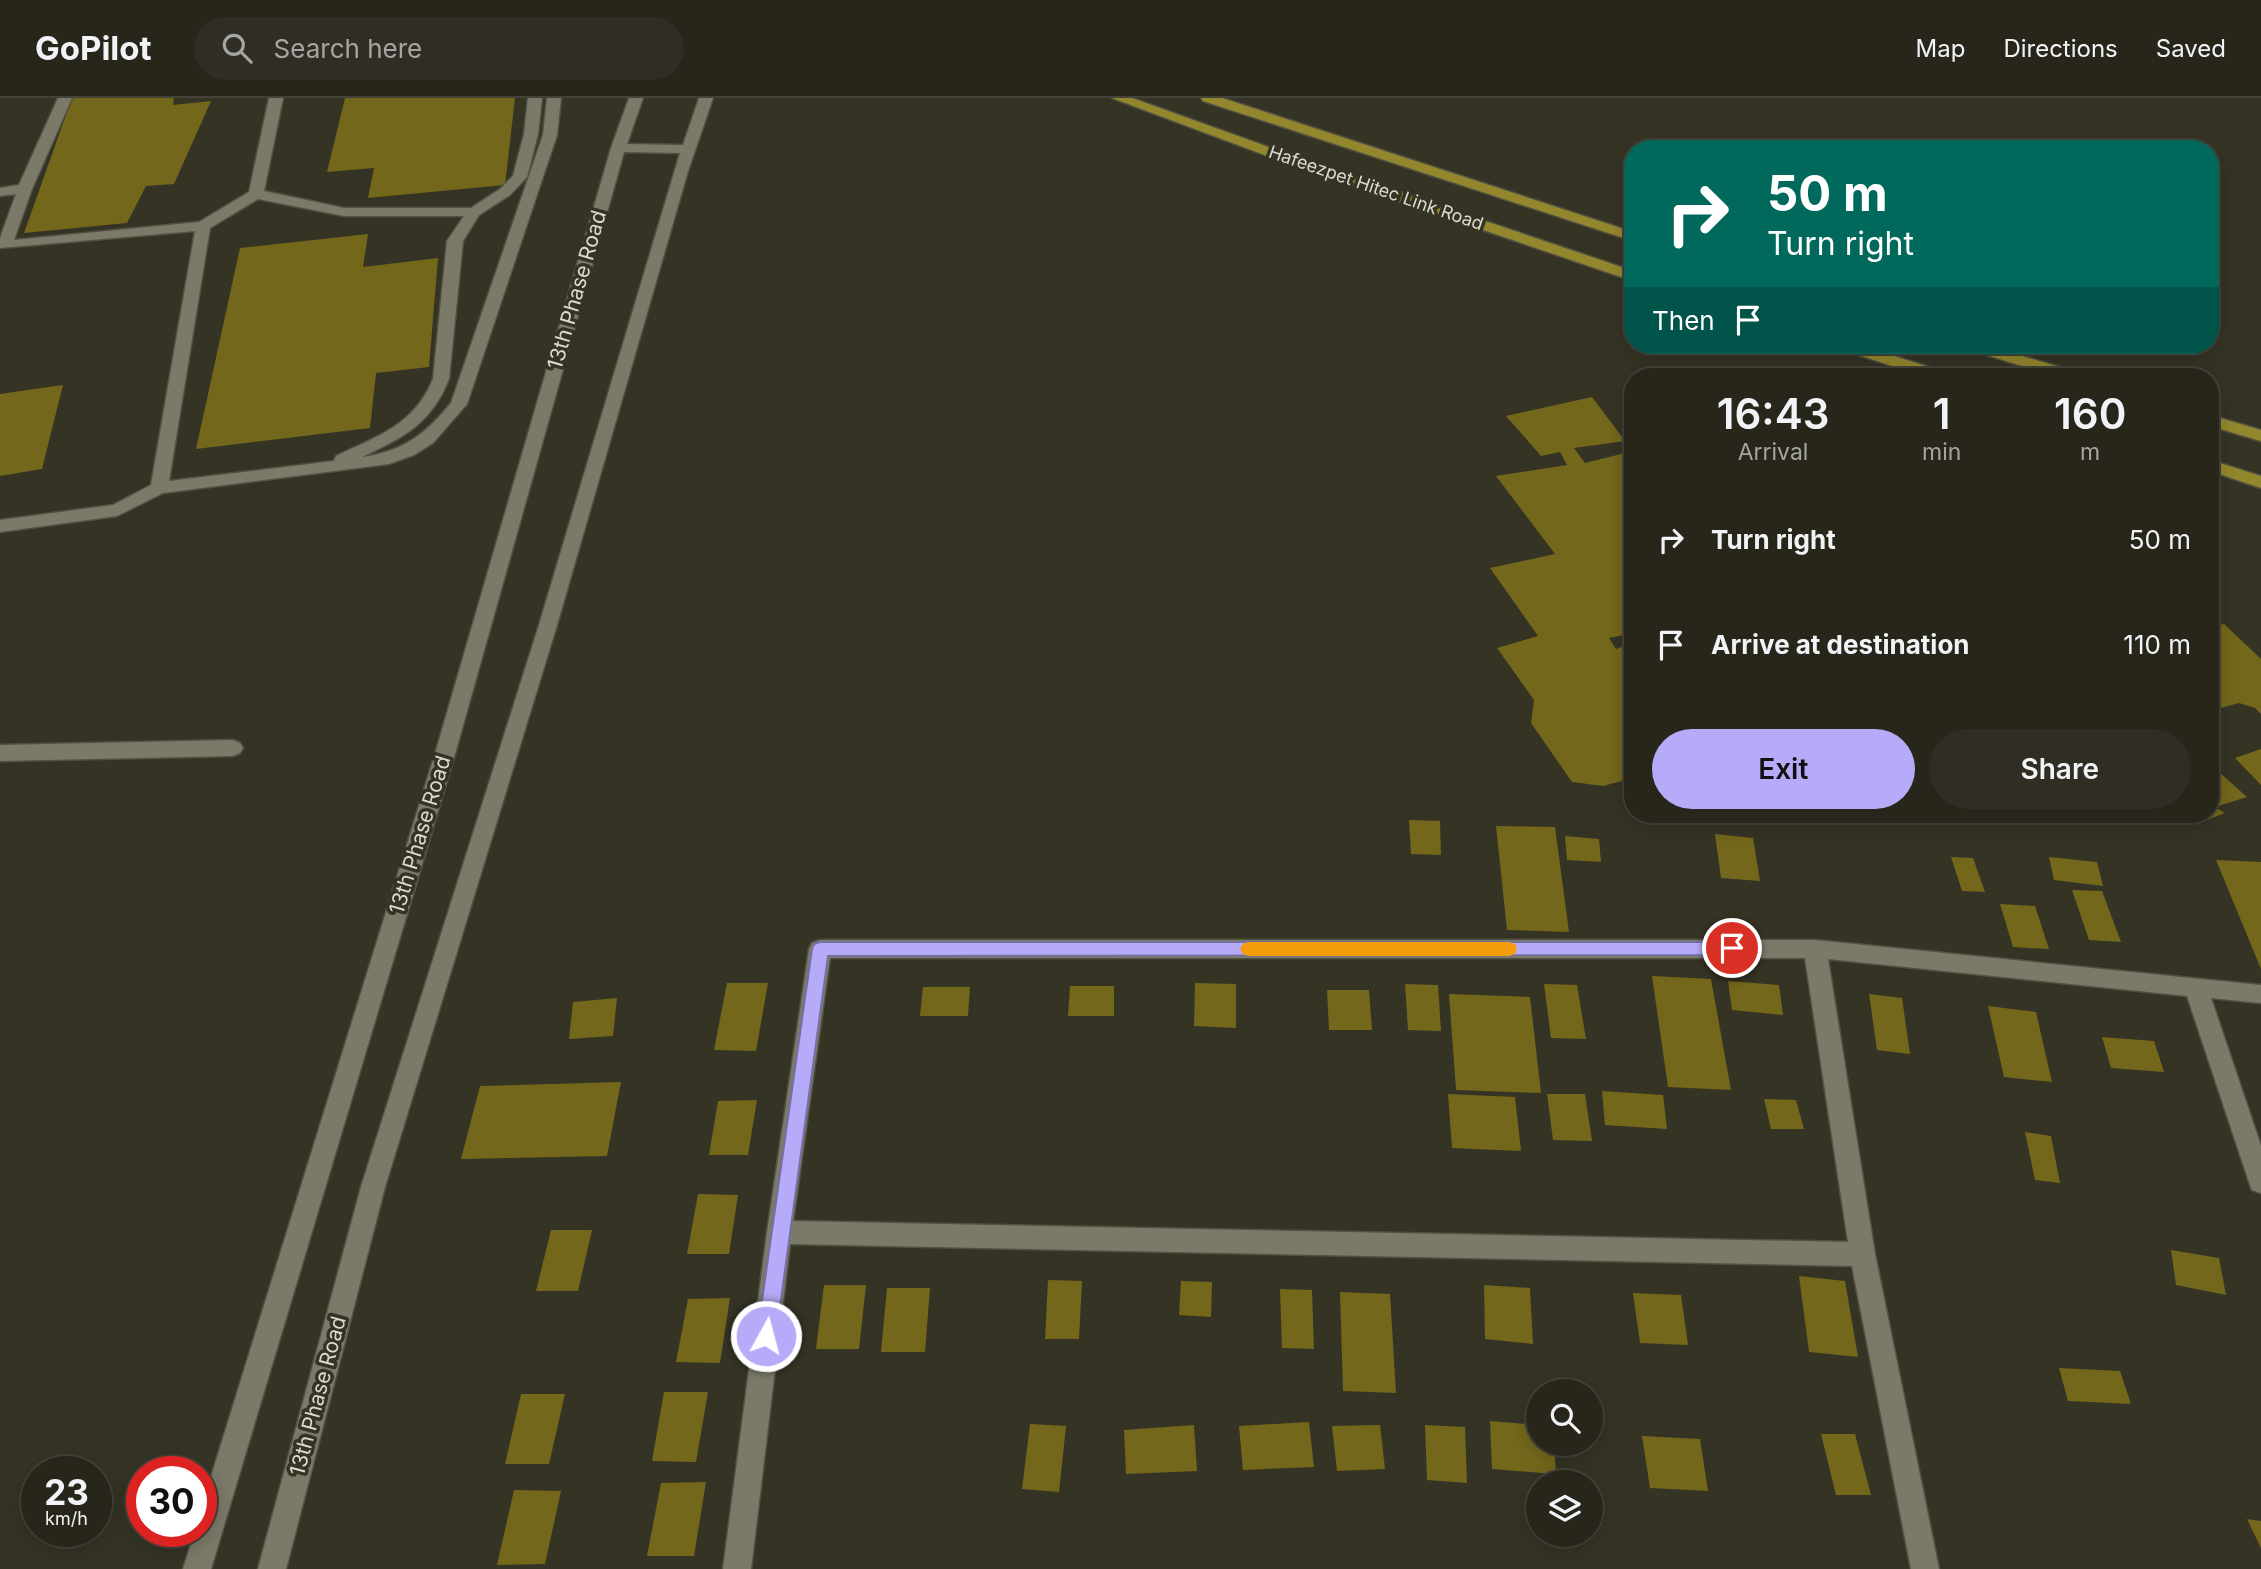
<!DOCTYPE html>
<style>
body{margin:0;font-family:Inter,sans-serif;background:#302e24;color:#f1f3f6;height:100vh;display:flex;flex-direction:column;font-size:26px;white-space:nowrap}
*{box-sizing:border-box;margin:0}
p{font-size:23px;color:#a5a5a3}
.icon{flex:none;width:38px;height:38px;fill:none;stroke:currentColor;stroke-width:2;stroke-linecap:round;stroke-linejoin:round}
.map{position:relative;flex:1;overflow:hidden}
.sheet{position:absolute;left:1624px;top:270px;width:595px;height:455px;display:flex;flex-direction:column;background:#28261b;border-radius:28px;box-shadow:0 4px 18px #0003,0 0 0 2px #44433a}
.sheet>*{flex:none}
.hud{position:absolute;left:1624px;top:42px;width:595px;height:214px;border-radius:28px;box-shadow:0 4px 18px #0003,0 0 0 2px #44433a;background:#00695c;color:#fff;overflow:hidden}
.controls{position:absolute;left:1526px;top:1281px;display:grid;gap:14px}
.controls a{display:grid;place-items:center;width:77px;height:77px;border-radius:50%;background:#28261b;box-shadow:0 4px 18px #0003,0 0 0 2px #44433a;font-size:35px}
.speed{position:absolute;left:21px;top:1358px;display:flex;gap:14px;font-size:35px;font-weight:700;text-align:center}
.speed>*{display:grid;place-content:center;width:91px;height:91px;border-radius:50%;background:#28261b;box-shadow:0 4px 18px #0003,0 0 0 2px #44433a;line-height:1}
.speed small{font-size:18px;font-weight:400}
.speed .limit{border:10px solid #d22;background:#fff;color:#111}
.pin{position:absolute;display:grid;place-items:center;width:60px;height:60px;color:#fff;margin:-30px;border:4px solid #fff;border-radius:50%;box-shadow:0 2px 7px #0007}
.me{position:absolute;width:77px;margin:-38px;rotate:7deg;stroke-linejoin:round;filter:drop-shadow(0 0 5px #0008)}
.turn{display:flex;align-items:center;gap:24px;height:147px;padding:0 28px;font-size:32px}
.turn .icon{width:91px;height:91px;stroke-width:2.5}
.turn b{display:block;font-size:49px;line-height:60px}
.then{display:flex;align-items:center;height:66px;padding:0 28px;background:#0003;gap:14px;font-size:26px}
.eta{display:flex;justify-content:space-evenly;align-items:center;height:119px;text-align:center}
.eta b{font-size:42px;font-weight:600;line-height:49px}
.action{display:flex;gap:14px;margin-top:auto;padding:14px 28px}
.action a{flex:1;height:80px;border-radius:42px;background:#b6abf8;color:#111;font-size:28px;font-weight:600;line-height:80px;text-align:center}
.action a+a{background:#302e24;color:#f1f3f6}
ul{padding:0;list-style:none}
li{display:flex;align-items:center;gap:21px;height:105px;padding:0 28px}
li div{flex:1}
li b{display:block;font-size:26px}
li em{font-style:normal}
header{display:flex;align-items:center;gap:42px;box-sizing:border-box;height:98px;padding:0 35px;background:#28261b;border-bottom:2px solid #44433a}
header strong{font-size:33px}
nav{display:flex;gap:38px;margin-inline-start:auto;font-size:24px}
.search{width:490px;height:63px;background:#302e24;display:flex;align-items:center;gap:18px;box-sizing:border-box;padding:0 24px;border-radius:38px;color:#a5a5a3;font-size:26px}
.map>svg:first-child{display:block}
</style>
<header>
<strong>GoPilot</strong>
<div class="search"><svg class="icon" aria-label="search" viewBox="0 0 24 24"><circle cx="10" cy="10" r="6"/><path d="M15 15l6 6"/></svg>Search here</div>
<nav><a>Map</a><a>Directions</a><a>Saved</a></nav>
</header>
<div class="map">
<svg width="2261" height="1471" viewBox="0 0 2261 1471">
<rect width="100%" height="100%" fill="#353324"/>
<g fill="#73671c">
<path d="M72 0H174L173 7 211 3 174 86 146 88 127 125 24 135Z"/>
<path d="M345 0H515L505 87 368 100 374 70 327 74Z"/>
<path d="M368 136 363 169 438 160 429 269 376 275 370 330 196 351 240 150Z"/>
<path d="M63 287 42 371 0 378V296Z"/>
<path d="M1592 299 1625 343 1574 350 1585 365 1633 353V412L1626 446 1633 444V535L1609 540 1616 551 1633 545V680L1603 688 1572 684 1531 625 1534 602 1497 550 1538 538 1490 470 1555 456 1496 378 1567 367 1560 354 1541 358 1506 318Z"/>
<path d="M2224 526 2261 561V616L2255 610 2239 605 2210 613V529Z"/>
<path d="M2261 651V687L2235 660Z"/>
<path d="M2210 666 2247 699 2215 709 2225 715 2207 722 2200 716H2210Z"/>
<path d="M1409 722 1440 723 1441 757 1411 756Z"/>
<path d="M1496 728 1555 729 1569 834 1507 832Z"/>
<path d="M1715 736 1753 740 1760 783 1721 780Z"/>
<path d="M1565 738 1599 741 1601 764 1567 762Z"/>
<path d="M1951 759 1973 760 1985 794 1962 793Z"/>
<path d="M2049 759 2097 764 2103 788 2054 782Z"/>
<path d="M2216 762 2261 764V871Z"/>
<path d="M2072 792 2102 793 2121 844 2089 842Z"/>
<path d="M2000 806 2035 808 2049 851 2013 849Z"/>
<path d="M1652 878 1711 881 1731 992 1668 989Z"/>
<path d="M1728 883 1779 887 1783 917 1732 912Z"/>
<path d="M727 885H768L756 953 714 952Z"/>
<path d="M1195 885 1236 886V930L1194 928Z"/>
<path d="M1405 886 1438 887 1441 933 1408 932Z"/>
<path d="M1544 886 1577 887 1586 941 1551 940Z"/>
<path d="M1070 888H1114V918H1068Z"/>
<path d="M923 889H970L968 918H920Z"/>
<path d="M1327 892H1369L1372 932H1329Z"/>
<path d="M1449 896 1530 899 1541 995 1456 992Z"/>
<path d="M1869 896 1902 900 1910 956 1877 952Z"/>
<path d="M617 900 613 938 569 941 573 904Z"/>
<path d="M1988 908 2036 914 2052 984 2004 979Z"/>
<path d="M2102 939 2154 943 2164 974 2111 970Z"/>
<path d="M621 984 607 1058 461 1061 480 988Z"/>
<path d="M1602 993 1663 997 1667 1031 1605 1027Z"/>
<path d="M1448 996 1515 999 1521 1053 1452 1050Z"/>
<path d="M1547 996H1585L1592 1043 1553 1042Z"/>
<path d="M1764 1001 1796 1002 1804 1031H1771Z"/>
<path d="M757 1002 748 1057H709L718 1003Z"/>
<path d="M2025 1034 2051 1038 2060 1085 2035 1082Z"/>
<path d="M698 1096 738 1097 729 1156H687Z"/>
<path d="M551 1132H592L578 1193H536Z"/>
<path d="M2171 1152 2219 1160 2226 1197 2176 1187Z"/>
<path d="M1799 1178 1845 1183 1858 1259 1809 1254Z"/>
<path d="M1048 1182 1082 1183 1079 1241H1045Z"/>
<path d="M1181 1183 1212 1184 1211 1219 1179 1217Z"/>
<path d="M824 1187H866L859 1251H816Z"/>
<path d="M1484 1187 1530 1190 1533 1246 1485 1241Z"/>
<path d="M887 1190H930L925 1254H881Z"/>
<path d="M1280 1191 1312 1192 1314 1251 1282 1250Z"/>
<path d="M1340 1194 1390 1196 1396 1295 1343 1293Z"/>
<path d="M1633 1195 1681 1197 1688 1247 1640 1245Z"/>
<path d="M730 1200 720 1265 676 1264 688 1201Z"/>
<path d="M2059 1270 2120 1273 2131 1306 2068 1303Z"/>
<path d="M664 1294H708L696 1364 652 1363Z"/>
<path d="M521 1296H565L549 1366H505Z"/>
<path d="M1490 1323 1538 1327V1346H1554L1556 1376 1492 1371Z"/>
<path d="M1309 1324 1314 1369 1243 1372 1239 1328Z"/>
<path d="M1030 1326 1066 1328 1059 1394 1022 1391Z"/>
<path d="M1194 1327 1197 1373 1126 1376 1124 1332Z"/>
<path d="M1380 1327 1385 1371 1337 1373 1332 1328Z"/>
<path d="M1425 1327 1465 1329 1467 1385 1427 1382Z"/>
<path d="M1821 1336H1855L1871 1397H1836Z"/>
<path d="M1642 1338 1700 1341 1708 1393 1650 1390Z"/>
<path d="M706 1384 694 1458H647L661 1385Z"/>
<path d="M514 1392 561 1393 545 1466 497 1467Z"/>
<path d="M2247 1421 2261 1423V1450Z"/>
</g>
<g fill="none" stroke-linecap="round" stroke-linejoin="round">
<g stroke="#524f43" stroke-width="3">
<g id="minor">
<path d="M58 0H72L32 91 14 142 199 124 249 94 269 0H283L264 93 344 110H471L500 91 513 78 524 36 528 0H542L538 36 527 79 510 97 479 117 463 143 449 281C431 326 404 339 362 359 402 354 426 336 451 305L543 37 547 0H561L557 37 467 306 433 345 414 357 389 366 163 395 117 418 0 434V422L113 407 151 387 195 133 0 150V140L16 96 0 98V90L19 87ZM258 101 344 118H464L447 143 433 281C414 327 378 338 336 358L334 363 169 383 210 130Z"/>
<path d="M629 0H643L627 46 683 47 699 0H713L688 73 557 527 385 1089 286 1471H258L361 1089 539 527 680 55 624 54 455 656 211 1471H183L195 1433H201V1411L435 656 611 50Z"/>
<path d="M233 642 240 645 243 650 240 655 233 658 0 663V647Z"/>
<path d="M820 842H1815L2261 887V905L2211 900 2261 1048V1095L2252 1092 2249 1084 2187 898 1828 861 1875 1156 1939 1471H1911L1852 1168 790 1146 751 1471H723L767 1134 809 851 812 845ZM830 860H1805L1848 1144 793 1123Z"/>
</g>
</g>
<g stroke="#524f43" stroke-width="3">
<g id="major">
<path d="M1112 0H1132L1296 59 1633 173V183L1286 65Z"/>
<path d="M1201 0H1222L1633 134V143L1203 3Z"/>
<path d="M1835 247H1859L1945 274 1947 278H1923L1837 250Z"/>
<path d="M1962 247H1986L2076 274 2078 278H2054L1964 250Z"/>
<path d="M2210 317 2261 332V343L2210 328Z"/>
<path d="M2210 362 2261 378V390L2210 373Z"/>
</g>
</g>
<use href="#minor" fill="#7b7968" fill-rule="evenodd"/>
<use href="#major" fill="#93872d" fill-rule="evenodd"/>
</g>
<path fill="#b6abf8" stroke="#766fa1" stroke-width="2" d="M820 844H1732L1738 846 1741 850 1738 855 1732 857 828 858 776 1238 773 1244 766 1247 760 1244 757 1238 812 851 814 846Z"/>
<path fill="#f59e0b" d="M1248 844H1509L1515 846 1517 851 1515 856 1509 858H1248L1243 856 1240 851 1243 846Z"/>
<g text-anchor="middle" stroke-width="7" stroke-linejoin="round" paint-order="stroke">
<g font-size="18" fill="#dad9cf" stroke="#353324">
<text transform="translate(1376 90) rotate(19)" y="6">Hafeezpet Hitec Link Road</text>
</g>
<g font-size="21" fill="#dad9cf" stroke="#353324">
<text transform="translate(577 192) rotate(-74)" y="7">13th Phase Road</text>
<text transform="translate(420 737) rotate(-73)" y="7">13th Phase Road</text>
<text transform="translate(318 1298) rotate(-75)" y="7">13th Phase Road</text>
</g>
</g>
</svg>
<div class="controls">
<a><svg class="icon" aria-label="search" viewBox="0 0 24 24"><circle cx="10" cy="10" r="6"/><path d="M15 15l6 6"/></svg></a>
<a><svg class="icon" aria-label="layers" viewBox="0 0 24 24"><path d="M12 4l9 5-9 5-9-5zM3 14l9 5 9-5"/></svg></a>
</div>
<div class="speed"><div>23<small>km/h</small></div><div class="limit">30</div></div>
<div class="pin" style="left:1732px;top:850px;background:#d93025"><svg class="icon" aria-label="arrive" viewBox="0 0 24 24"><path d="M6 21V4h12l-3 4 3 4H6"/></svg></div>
<svg class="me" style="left:766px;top:1238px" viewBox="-20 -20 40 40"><circle r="17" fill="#b6abf8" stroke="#fff" stroke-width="3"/><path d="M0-11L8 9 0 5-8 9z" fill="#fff"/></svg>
<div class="hud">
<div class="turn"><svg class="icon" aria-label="right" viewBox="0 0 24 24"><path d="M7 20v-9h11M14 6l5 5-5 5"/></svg><div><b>50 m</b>Turn right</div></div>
<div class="then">Then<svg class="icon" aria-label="arrive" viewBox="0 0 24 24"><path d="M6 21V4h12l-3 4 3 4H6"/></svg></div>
</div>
<section class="sheet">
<div class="eta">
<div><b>16:43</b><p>Arrival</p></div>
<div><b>1</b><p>min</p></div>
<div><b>160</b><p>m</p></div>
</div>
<ul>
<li><svg class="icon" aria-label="right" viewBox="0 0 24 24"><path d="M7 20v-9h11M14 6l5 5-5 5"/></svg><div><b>Turn right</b></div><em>50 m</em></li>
<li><svg class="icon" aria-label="arrive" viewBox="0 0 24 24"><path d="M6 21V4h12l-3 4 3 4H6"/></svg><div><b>Arrive at destination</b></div><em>110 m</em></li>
</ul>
<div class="action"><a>Exit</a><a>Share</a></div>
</section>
</div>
